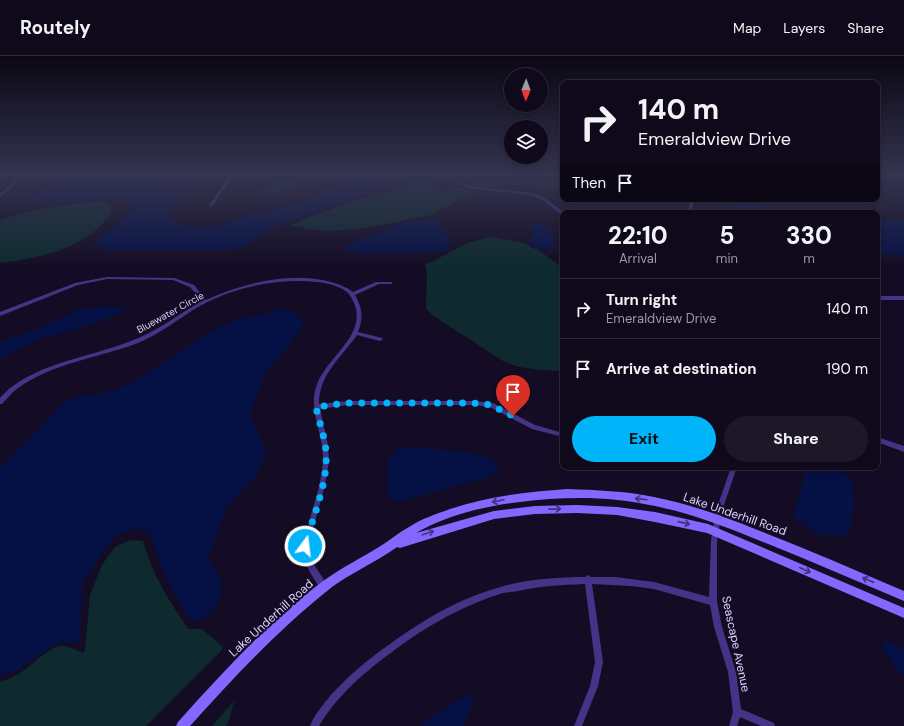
<!DOCTYPE html>
<style>
body{margin:0;font-family:"DM Sans",sans-serif;background:#1d1728;color:#f1f3f6;height:100vh;display:flex;flex-direction:column;font-size:15px;white-space:nowrap}
*{box-sizing:border-box;margin:0}
p{font-size:13px;color:#9b9aa3}
.icon{flex:none;width:22px;height:22px;fill:none;stroke:currentColor;stroke-width:2;stroke-linecap:round;stroke-linejoin:round}
.map{position:relative;flex:1;overflow:hidden}
.side{position:absolute;left:560px;top:154px;width:320px;height:260px;display:flex;flex-direction:column;background:#0f091b;border-radius:8px;box-shadow:0 2px 6px #0003,0 0 0 1px #2f2a3a}
.side>*{flex:none}
.top-card{position:absolute;left:560px;top:24px;width:320px;height:122px;border-radius:8px;box-shadow:0 2px 6px #0003,0 0 0 1px #2f2a3a;background:#0f091b;color:#f1f3f6;overflow:hidden}
.needle{width:26px;rotate:181deg}
.tools{position:absolute;left:504px;top:12px;display:grid;gap:8px}
.tools a{display:grid;place-items:center;width:44px;height:44px;border-radius:50%;background:#0f091b;box-shadow:0 2px 6px #0003,0 0 0 1px #2f2a3a;font-size:20px}
.pin{position:absolute;display:grid;place-items:center;width:34px;height:34px;color:#fff;margin:-41px -17px;border-radius:50% 50% 50% 0;rotate:-45deg;box-shadow:0 0 4px #0007}
.pin .icon{rotate:45deg}
.me{position:absolute;width:44px;margin:-22px;rotate:15deg;stroke-linejoin:round;filter:drop-shadow(0 0 3px #0008)}
.turn{display:flex;align-items:center;gap:14px;height:84px;padding:0 12px;font-size:18px}
.turn .icon{width:52px;height:52px;stroke-width:2.5}
.turn b{display:block;font-size:28px;line-height:34px}
.then{display:flex;align-items:center;height:38px;padding:0 12px;background:#0003;gap:8px;font-size:15px}
.eta{display:flex;justify-content:space-evenly;align-items:center;height:68px;text-align:center}
.eta b{font-size:24px;font-weight:800;line-height:28px}
.button{display:flex;gap:8px;margin-top:auto;padding:8px 12px}
.button a{flex:1;height:46px;border-radius:24px;background:#00b4fa;color:#111;font-size:16px;font-weight:800;line-height:46px;text-align:center}
.button a+a{background:#1d1728;color:#f1f3f6}
ul{padding:0;list-style:none}
li{display:flex;align-items:center;gap:12px;height:60px;padding:0 12px;border-top:1px solid #2f2a3a}
li div{flex:1}
li b{display:block;font-size:15px}
li em{font-style:normal}
header{display:flex;align-items:center;gap:24px;box-sizing:border-box;height:56px;padding:0 20px;background:#0f091b;border-bottom:1px solid #2f2a3a}
header strong{font-size:19px}
nav{display:flex;gap:22px;margin-inline-start:auto;font-size:14px}
.map>svg:first-child{display:block}
</style>
<header>
<strong>Routely</strong>
<nav><a>Map</a><a>Layers</a><a>Share</a></nav>
</header>
<div class="map">
<svg width="904" height="670" viewBox="0 0 904 670">
<rect width="100%" height="100%" fill="#140c24"/>
<g fill="#0e2a2e">
<path d="M275 119H312C299 130 277 140 260 137Z"/>
<path d="M469 119H563V136C550 133 536 129 523 129 501 128 488 134 466 127Z"/>
<path d="M419 122 445 135 463 132 479 135 431 159 368 172 327 175 308 173 290 169 358 143 394 134Z"/>
<path d="M101 145 110 148C113 157 110 159 104 166 79 194 36 203 0 207V164C32 153 68 148 101 145Z"/>
<path d="M492 181 524 187 537 193 563 212V315L541 314 519 311 503 305 432 259 426 252 427 215 425 209 470 186Z"/>
<path d="M130 484 143 485C152 519 169 544 188 573H202L223 591 220 596 146 670H0V625C24 623 45 590 62 590 69 590 76 594 83 597L85 594 90 539 102 509 115 491Z"/>
<path d="M234 645 229 664 226 670H212Z"/>
</g>
<g fill="#051144">
<path d="M57 119H148L168 122 193 124 197 127C187 138 173 144 170 160 179 171 194 172 207 171 222 170 236 163 251 158 258 156 265 156 272 154 288 150 327 136 340 126L335 119C352 119 383 115 396 128L391 133 359 140 279 169 245 190 233 194H104L96 189 101 180 131 157 132 149 127 145 118 142 54 149 49 144 32 147 30 145Z"/>
<path d="M735 143H755L765 157H726L725 154Z"/>
<path d="M434 164 440 167 451 187 449 191 443 196 416 197H357L349 196 345 191 396 169 411 165Z"/>
<path d="M877 164H904V199L877 198Z"/>
<path d="M536 165 541 167 552 177 554 191 551 193H534L530 191C529 183 535 178 533 168Z"/>
<path d="M94 251H120L126 253 125 255 99 266 37 284 0 304V286L32 275 79 254Z"/>
<path d="M286 253 300 260 303 271 286 293 264 319 250 359 267 398 252 425 227 450 208 502C212 510 220 519 221 527 225 544 211 558 198 566L189 562 165 521 150 478 137 472 113 481 83 526 79 586 56 587 17 615 0 619V413L64 346 80 340 102 338 130 328 202 281 233 264Z"/>
<path d="M407 391 468 396 493 403 500 415 489 421 399 446 389 442 387 426 388 404 397 393Z"/>
<path d="M807 411C833 411 834 407 853 425L854 451 849 478C820 483 815 478 793 460Z"/>
<path d="M884 584 904 592V621L884 595Z"/>
<path d="M469 638 475 642 463 670H421L430 661Z"/>
</g>
<g fill="none" stroke-linecap="round" stroke-linejoin="round">
<g fill="#453387" fill-rule="evenodd">
<path d="M22 119H26L0 141V138Z"/>
<path d="M227 119H231L228 128 212 150H210L209 149 224 128Z"/>
<path d="M435 119H439L470 130 532 137 545 142 564 157H563V159H562L543 144 530 139 469 132Z"/>
<path d="M690 143H694L692 157H688Z"/>
<path d="M107 221 174 222 194 229 206 244C244 227 290 215 331 226 339 228 346 231 353 236L376 226H392V228H379L355 239C362 252 364 261 358 276L382 282 383 283 380 285 357 279C341 302 319 318 319 348L347 345H474L493 347 535 369 563 377V381L532 373 490 351 474 349H347L320 353 328 389 329 406 324 433 308 490C310 508 321 516 328 531L327 534 324 535 321 534C313 521 303 508 302 493 301 485 305 477 308 469 314 448 322 426 323 404 324 377 306 352 318 326 330 298 372 275 351 241 346 231 327 227 317 226 277 222 233 231 198 251 178 263 160 278 138 287 99 302 51 307 17 333 11 337 7 343 2 348H0V342C4 338 8 333 13 330 49 304 96 300 136 283 159 274 180 257 202 245L190 231 173 224 107 223 78 229 0 260V256L75 227Z"/>
<rect x="877" y="240" width="27" height="4"/>
<path d="M877 381 904 390V396L877 386Z"/>
<path d="M731 411H737L722 455 717 484V546L722 571 736 616 741 653 774 667 775 670H761L740 661 737 670H729L733 656 728 616 714 571 710 549 654 533 631 530 592 528 603 606 598 630 582 670H574L590 630 595 606 585 528H584C562 529 540 530 518 535 513 536 508 536 503 537 464 549 428 569 396 593 366 615 338 638 319 670H310C314 659 323 649 330 640 348 620 368 603 390 588 424 563 462 541 504 530 529 523 559 521 585 521L588 519 591 521H615L654 526 709 541 711 484 716 455Z"/>
</g>
<path fill="#8566ff" fill-rule="evenodd" d="M567 433C596 434 625 435 654 441 689 448 723 460 755 473 805 492 855 514 904 535V545C854 524 804 502 753 482 721 469 689 457 655 450 611 440 565 440 520 446 485 450 447 459 416 477L494 455 535 450 577 449 617 451 655 456 708 468 904 552V562L707 477 655 466 617 459 577 457 535 458 494 463 400 492 397 491C376 506 353 516 332 531 280 572 234 621 190 670H176L178 666C224 615 271 563 326 523 343 511 361 502 379 491 389 485 398 477 409 471 421 463 436 458 450 453 488 440 527 436 567 433Z"/>
</g>
<defs><path id="oneway-shaft" d="M-6 0H5M1.5-3L5.5 0L1.5 3" fill="none" stroke-width="1.6" stroke-linecap="round" stroke-linejoin="round"/></defs>
<g stroke="#41307c">
<use href="#oneway-shaft" transform="translate(641 443) rotate(-173)"/>
<use href="#oneway-shaft" transform="translate(498 445) rotate(168)"/>
<use href="#oneway-shaft" transform="translate(555 453) rotate(-1)"/>
<use href="#oneway-shaft" transform="translate(684 467) rotate(13)"/>
<use href="#oneway-shaft" transform="translate(428 477) rotate(-18)"/>
<use href="#oneway-shaft" transform="translate(805 514) rotate(24)"/>
<use href="#oneway-shaft" transform="translate(868 524) rotate(-157)"/>
</g>
<linearGradient id="sky" x2="0" y2="1"><stop stop-color="#0b0714"/><stop offset="0.56" stop-color="#343450"/><stop offset="1" stop-color="#343450" stop-opacity="0"/></linearGradient>
<rect width="904" height="212" fill="url(#sky)"/>
<g fill="none" stroke-linecap="round" stroke-linejoin="round">
<path stroke="#00b4fa" stroke-width="7" stroke-dasharray="0 12.6" d="M305 490C313 460 328 428 326 396 325 381 319 366 316 351L347 347H474L491 349 513 360"/>
</g>
<g text-anchor="middle" stroke-width="4" stroke-linejoin="round" paint-order="stroke">
<g font-size="10" fill="#ddcfff" stroke="#140c24">
<text transform="translate(170 256) rotate(-29)" y="4">Bluewater Circle</text>
</g>
<g font-size="12" fill="#ddcfff" stroke="#140c24">
<text transform="translate(735 458) rotate(19)" y="4">Lake Underhill Road</text>
<text transform="translate(271 562) rotate(-42)" y="4">Lake Underhill Road</text>
<text transform="translate(736 588) rotate(78)" y="4">Seascape Avenue</text>
</g>
</g>
</svg>
<div class="tools">
<a><svg class="needle" viewBox="-14 -14 28 28"><path d="M0-13l5 13h-10z" fill="#e53935"/><path d="M0 13l5-13h-10z" fill="#9b9aa3"/></svg></a>
<a><svg class="icon" aria-label="layers" viewBox="0 0 24 24"><path d="M12 4l9 5-9 5-9-5zM3 14l9 5 9-5"/></svg></a>
</div>
<div class="pin" style="left:513px;top:360px;background:#d93025"><svg class="icon" aria-label="arrive" viewBox="0 0 24 24"><path d="M6 21V4h12l-3 4 3 4H6"/></svg></div>
<svg class="me" style="left:305px;top:490px" viewBox="-20 -20 40 40"><circle r="17" fill="#00b4fa" stroke="#fff" stroke-width="3"/><path d="M0-11L8 9 0 5-8 9z" fill="#fff"/></svg>
<div class="top-card">
<div class="turn"><svg class="icon" aria-label="right" viewBox="0 0 24 24"><path d="M7 20v-9h11M14 6l5 5-5 5"/></svg><div><b>140 m</b>Emeraldview Drive</div></div>
<div class="then">Then<svg class="icon" aria-label="arrive" viewBox="0 0 24 24"><path d="M6 21V4h12l-3 4 3 4H6"/></svg></div>
</div>
<section class="side">
<div class="eta">
<div><b>22:10</b><p>Arrival</p></div>
<div><b>5</b><p>min</p></div>
<div><b>330</b><p>m</p></div>
</div>
<ul>
<li><svg class="icon" aria-label="right" viewBox="0 0 24 24"><path d="M7 20v-9h11M14 6l5 5-5 5"/></svg><div><b>Turn right</b><p>Emeraldview Drive</p></div><em>140 m</em></li>
<li><svg class="icon" aria-label="arrive" viewBox="0 0 24 24"><path d="M6 21V4h12l-3 4 3 4H6"/></svg><div><b>Arrive at destination</b></div><em>190 m</em></li>
</ul>
<div class="button"><a>Exit</a><a>Share</a></div>
</section>
</div>
